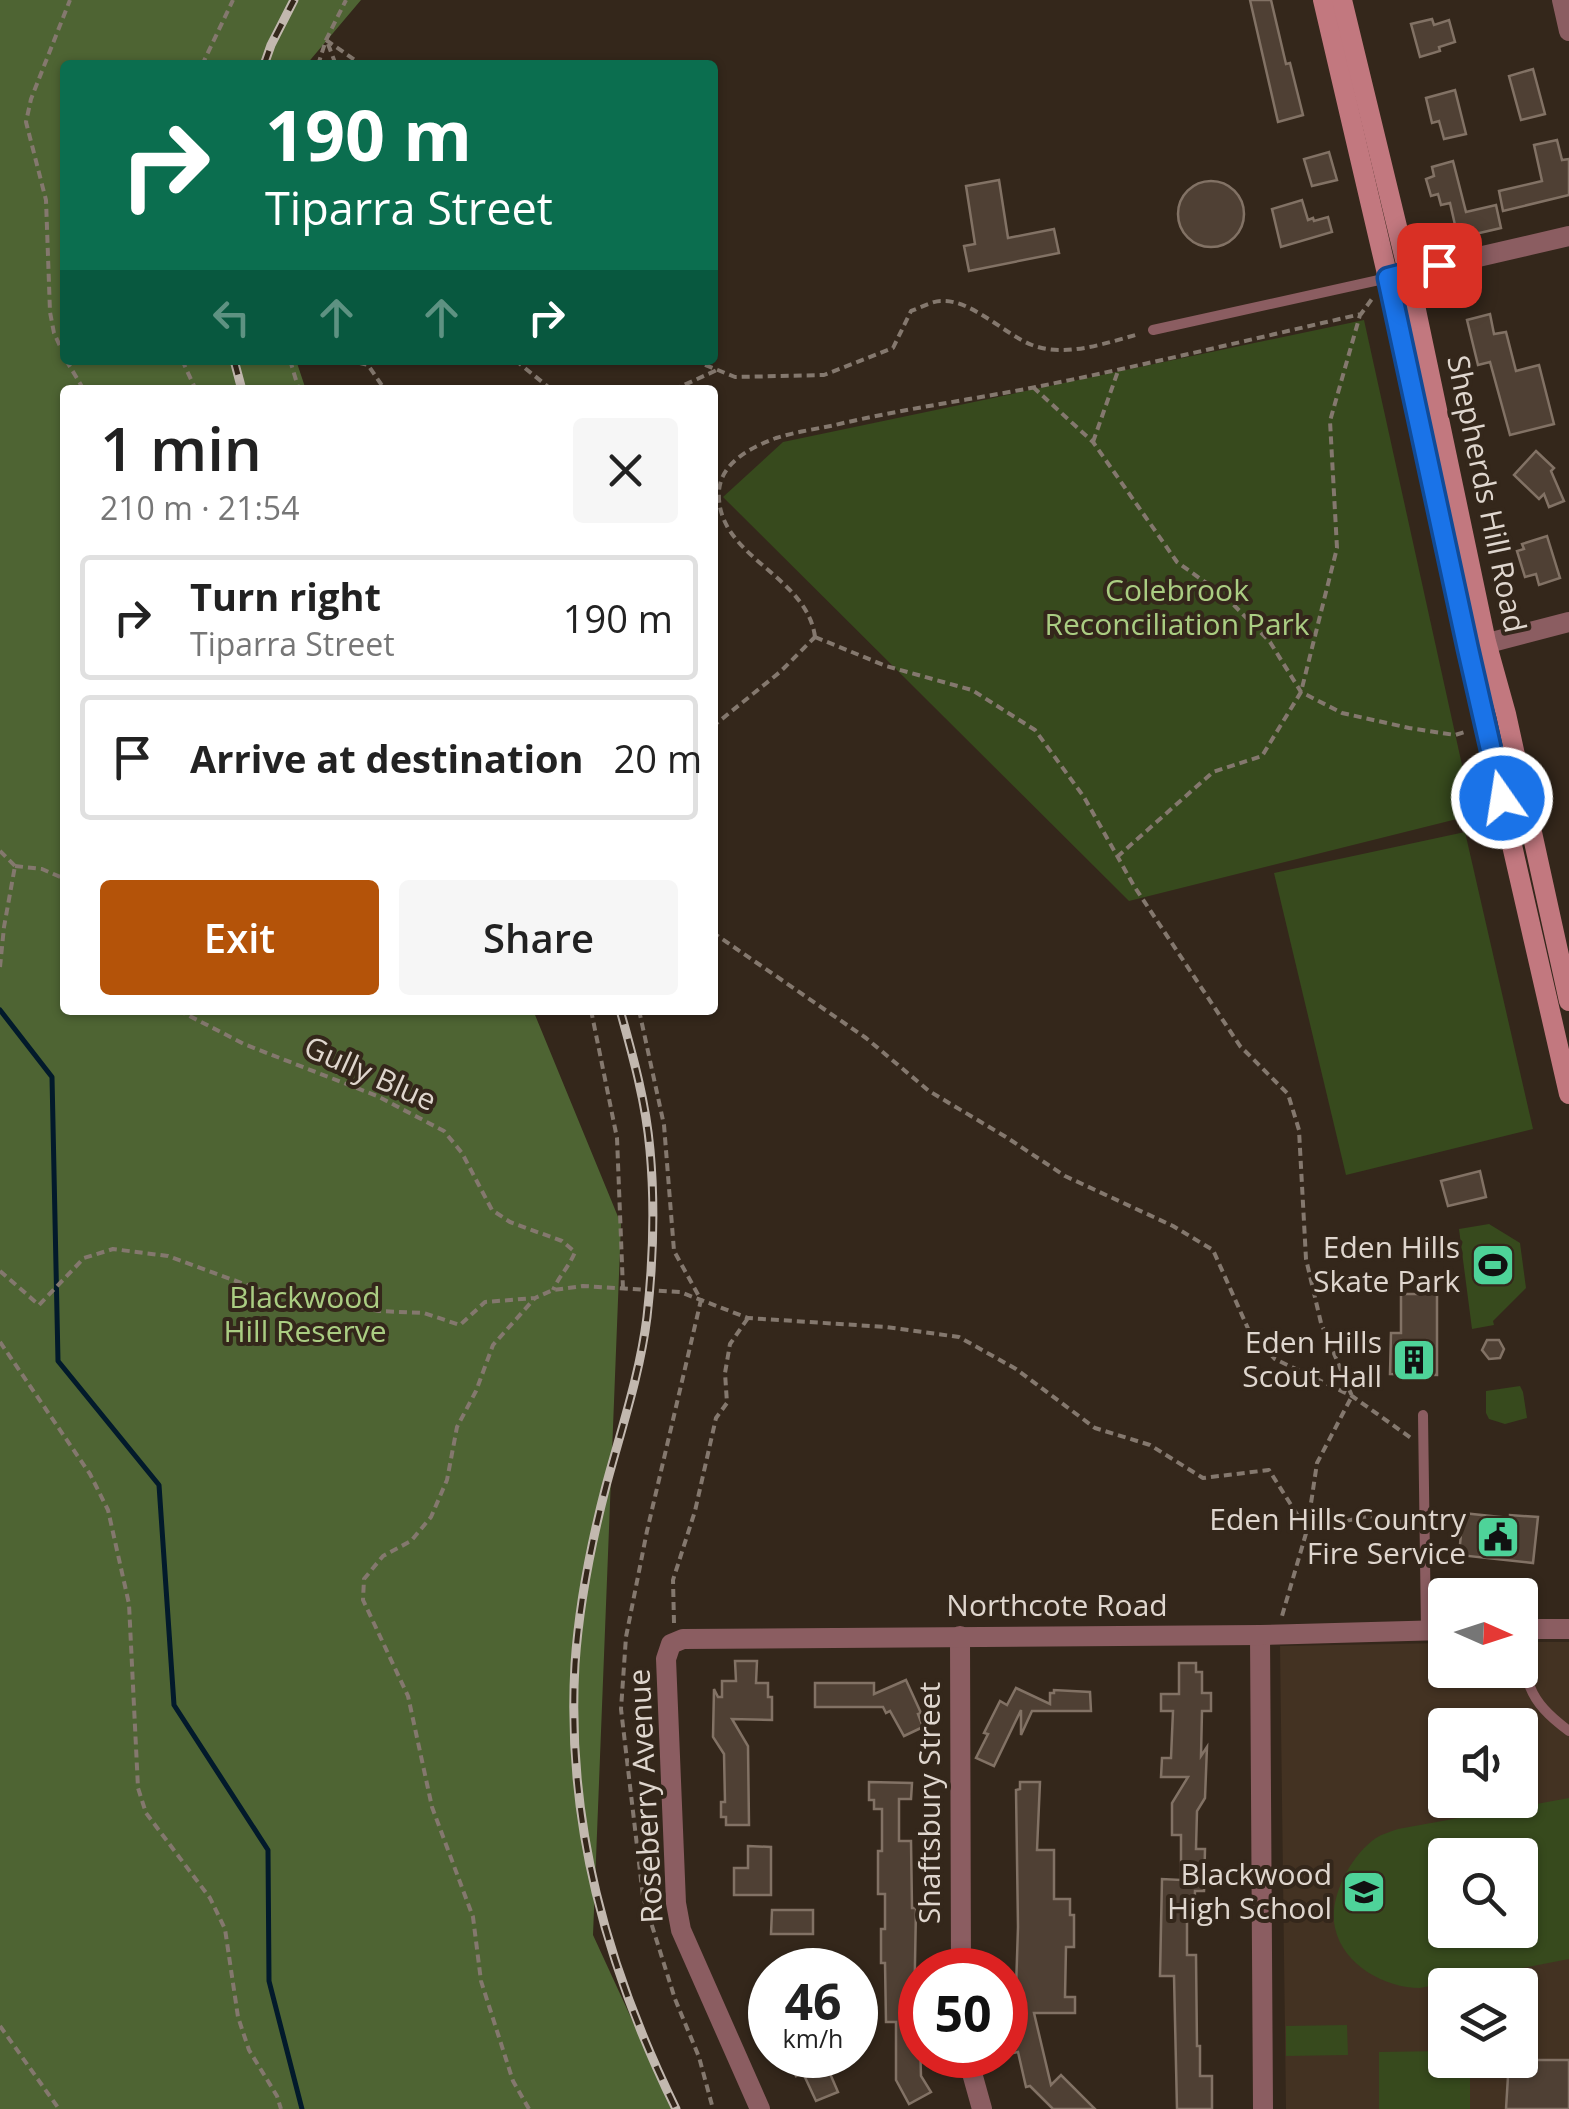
<!DOCTYPE html>
<meta charset="utf-8">
<style>
body{margin:0;font-family:"Open Sans",sans-serif;background:#f6f6f6;color:#222;height:100vh;display:flex;flex-direction:column;font-size:38px;white-space:nowrap}
*{box-sizing:border-box;margin:0}
p{font-size:32px;color:#767676}
.icon{flex:none;width:55px;height:55px;fill:none;stroke:currentColor;stroke-width:2;stroke-linecap:round;stroke-linejoin:round}
.map{position:relative;flex:1;overflow:hidden}
.details{position:absolute;left:60px;top:385px;width:658px;height:630px;display:flex;flex-direction:column;background:#fff;border-radius:10px;box-shadow:0 2px 8px #0004}
.details>*{flex:none}
.top-card{position:absolute;left:60px;top:60px;width:658px;height:305px;border-radius:10px;box-shadow:0 2px 8px #0004;background:#0b6e4f;color:#fff;overflow:hidden}
.needle{width:65px;rotate:93deg}
.controls{position:absolute;left:1428px;top:1578px;display:grid;gap:20px}
.controls a{display:grid;place-items:center;width:110px;height:110px;border-radius:10px;background:#fff;box-shadow:0 2px 8px #0004;font-size:50px}
.speed{position:absolute;left:748px;top:1948px;display:flex;gap:20px;font-size:50px;font-weight:700;text-align:center}
.speed>*{display:grid;place-content:center;width:130px;height:130px;border-radius:50%;background:#fff;box-shadow:0 2px 8px #0004;line-height:1}
.speed small{font-size:25px;font-weight:400}
.speed .limit{border:15px solid #d22;background:#fff;color:#111}
.pin{position:absolute;display:grid;place-items:center;width:85px;height:85px;color:#fff;margin:-42px;border-radius:20px;box-shadow:0 5px 15px #0006}
.me{position:absolute;width:110px;margin:-55px;rotate:347deg;stroke-linejoin:round;filter:drop-shadow(0 0 8px #0008)}
.turn{display:flex;align-items:center;gap:35px;height:210px;padding:0 40px;font-size:45px}
.turn .icon{width:130px;height:130px;stroke-width:2.5}
.turn b{display:block;font-size:70px;line-height:85px}
.lanes{display:flex;align-items:center;height:95px;padding:0 40px;background:#0003;justify-content:center;gap:50px;direction:ltr}
.lanes .off{opacity:.35}
.round{display:grid;place-items:center;flex:none;width:105px;height:105px;border-radius:10px;background:#f6f6f6}
.overview{display:flex;align-items:center;justify-content:space-between;height:170px;padding:0 40px}
h1{font-size:60px;font-weight:600;line-height:75px}
.button{display:flex;gap:20px;margin-top:auto;padding:20px 40px}
.button a{flex:1;height:115px;border-radius:10px;background:#b45309;color:#fff;font-size:40px;font-weight:600;line-height:115px;text-align:center}
.button a+a{background:#f6f6f6;color:#222}
ul{padding:0;list-style:none}
li{display:flex;align-items:center;gap:30px;height:125px;margin:0 20px 15px;padding:0 20px;border:5px solid #e0e0e0;border-radius:10px}
li div{flex:1}
li b{display:block;font-size:38px}
li em{font-style:normal}
.map>svg:first-child{display:block}
</style>
<div class="map">
<svg width="1569" height="2109" viewBox="0 0 1569 2109">
<rect width="100%" height="100%" fill="#34271b"/>
<path fill="#433222" fill-rule="evenodd" d="M1520 1642H1569V2109H1286L1280 1646 1445 1643V1670H1520ZM1445 1725H1520V1800H1445ZM1445 1855H1520V1930H1445ZM1445 1985H1520V2060H1445Z"/>
<g fill="#374a1d" fill-rule="evenodd">
<path d="M1364 320 1473 815 1129 901 723 497 783 442Z"/>
<path d="M1465 832 1533 1129 1346 1175 1274 873Z"/>
<path d="M1489 1224 1520 1243 1526 1288 1493 1321 1494 1325 1472 1329 1459 1229Z"/>
<path d="M1520 1386 1523 1392 1527 1418 1505 1424 1489 1419 1486 1413V1391Z"/>
<path d="M1569 1798V1959L1420 1988C1385 1988 1343 1965 1335 1928 1328 1898 1351 1855 1376 1838 1382 1834 1390 1832 1398 1829ZM1520 1855V1930H1445V1855Z"/>
<path d="M1347 2025 1348 2055 1286 2056V2026Z"/>
<path d="M1445 2051V2060H1470V2109H1379V2052Z"/>
</g>
<path fill="#4e6433" d="M0 0H361L306 65H65V360H296L306 390H65V1010H533L621 1224 593 1935 673 2109H0Z"/>
<g fill="none" stroke-linecap="round" stroke-linejoin="round">
<path stroke="#021a2b" stroke-width="5" d="M0 1010 52 1077 58 1361 159 1485 174 1705 268 1850 269 1981 302 2109"/>
</g>
<g fill="#4f4034" stroke="#827265" stroke-width="2.5">
<path d="M1250 0H1271L1286 64 1290 63 1303 115 1278 122Z"/>
<path d="M1432 19 1434 25 1449 20 1455 42 1439 47 1440 51 1420 57 1411 24Z"/>
<path d="M1533 69 1545 114 1521 120 1509 76Z"/>
<path d="M1455 90 1466 134 1444 139 1439 121 1432 123 1426 98Z"/>
<path d="M1557 140 1562 160 1569 159V195L1503 211 1499 191 1542 181 1534 145Z"/>
<path d="M1329 152 1337 180 1312 186 1304 159Z"/>
<path d="M1453 161 1466 212 1496 205 1501 228 1458 238 1450 203 1441 205 1438 194 1431 196 1426 179 1434 176 1432 167Z"/>
<path d="M999 180 1008 238 1054 229 1059 253 969 271 964 246 975 244 966 186Z"/>
<circle cx="1211" cy="214" r="33"/>
<path d="M1302 200 1308 220 1313 218 1314 221 1328 217 1332 232 1281 247 1272 209Z"/>
<path d="M1490 314 1494 334 1506 332 1516 371 1539 365 1554 424 1510 435 1490 362 1478 365 1467 320Z"/>
<path d="M1536 451 1554 468 1551 471 1564 501 1549 507 1544 494 1539 499 1514 475Z"/>
<path d="M1547 536 1560 578 1539 585 1536 574 1525 577 1517 551 1524 549 1522 544Z"/>
<path d="M1480 1171 1486 1197 1448 1206 1441 1181Z"/>
<path d="M1401 1294H1437V1375L1390 1374 1391 1333H1401Z"/>
<path d="M1487 1340H1499L1504 1349 1500 1358 1489 1359 1482 1350Z"/>
<path d="M1463 1513 1510 1518V1515L1538 1517 1533 1563 1459 1555Z"/>
<path d="M735 1661H757L756 1683H768V1697H772V1720L732 1719 748 1746 749 1825H726V1817H721V1802H725L724 1754 713 1737 714 1689 718 1697H722V1681H736Z"/>
<path d="M1179 1663H1196V1672H1202V1693H1211V1711H1202L1201 1756 1207 1747 1205 1798 1197 1811 1196 1849H1205L1204 1891H1195L1194 1919H1187V1955H1196L1197 2046H1200V2076H1212V2109H1177L1174 1976H1160L1162 1879 1181 1880V1835H1172V1803L1188 1777H1161L1162 1758H1171L1173 1711H1161V1694H1179Z"/>
<path d="M906 1680 921 1713 918 1714 923 1727 904 1736 890 1711 886 1713 883 1707H815V1683H874V1694Z"/>
<path d="M1016 1688 1050 1704V1693H1054V1690L1090 1692 1091 1711H1032L1021 1735V1710L994 1766 976 1758 988 1734 984 1733 1000 1701 1007 1705Z"/>
<path d="M869 1782 912 1783 911 1799H899V1841H911L912 1908H916L914 2017 917 2016V2041H920L921 2076 931 2092 909 2104 896 2080V2022H886L885 1963H881V1929H885V1894H878V1851H882V1809H874V1800H869Z"/>
<path d="M1020 1782H1040L1037 1850H1054V1899H1070V1915H1074V1947H1066L1065 1997H1075V2013H1034L1051 2085 1061 2075 1095 2109H1053L1030 2086 1026 2087 1018 2052 1013 2053 1006 2022 1015 2019 1018 1927 1016 1790 1020 1789Z"/>
<path d="M748 1846 771 1847V1895H734V1868H748Z"/>
<path d="M772 1910H813V1934H771Z"/>
<path d="M808 2055H822L838 2092 816 2101 803 2073 796 2076 790 2063Z"/>
<path d="M1509 2060H1569V2109H1506Z"/>
</g>
<g fill="none" stroke-linecap="round" stroke-linejoin="round">
<g stroke="#84786e" stroke-width="4" stroke-dasharray="8 5" stroke-linecap="butt">
<path d="M326 40 362 65"/>
<path d="M328 44 336 65"/>
<path d="M202 65 233 0"/>
<path d="M318 65 326 40 346 0"/>
<path d="M65 357 54 333 50 312 46 200 26 122 31 99 70 0"/>
<path d="M66 360 84 390"/>
<path d="M182 360 196 390"/>
<path d="M290 360 299 390"/>
<path d="M346 360 368 365 385 390"/>
<path d="M515 360 552 390"/>
<path d="M693 360 735 377 824 375 893 348 911 311C920 308 932 301 941 301 971 299 1004 334 1032 345 1065 358 1106 343 1139 334"/>
<path d="M1033 387 1093 442 1177 562 1226 597 1270 642 1301 692 1342 713 1409 728 1455 735 1468 731"/>
<path d="M673 390 717 370"/>
<path d="M1093 442 1118 371"/>
<path d="M815 637 886 666 972 690 1035 730 1084 797 1134 886 1240 1046 1288 1094 1299 1130 1306 1259 1321 1323 1352 1396 1317 1463 1307 1530 1282 1616"/>
<path d="M815 637C807 574 715 557 719 491 721 462 752 447 776 438 795 432 816 429 835 425 902 409 969 400 1036 387 1145 365 1253 339 1361 314L1374 296"/>
<path d="M712 727 780 672 815 637"/>
<path d="M0 851 15 866"/>
<path d="M1117 857 1213 772 1262 756 1301 692 1337 548 1330 421 1360 315"/>
<path d="M15 866 42 869 65 879"/>
<path d="M712 932 866 1038 929 1091 1006 1137 1065 1176 1173 1226 1213 1250 1250 1333 1275 1359 1352 1396 1411 1438"/>
<path d="M0 967 4 927 15 866"/>
<path d="M178 1010 244 1044 377 1096 444 1131 462 1153 492 1210 510 1222 562 1241 575 1252C569 1267 559 1276 553 1290"/>
<path d="M591 1010 617 1138 623 1289"/>
<path d="M639 1010 664 1125 674 1251 701 1300 647 1531 626 1637 621 1709 643 1897 675 1999 699 2057 713 2109"/>
<path d="M0 1271 39 1305 84 1258 113 1249 168 1256 277 1296 318 1299 379 1311 424 1313 460 1325 485 1302 535 1298 553 1290 583 1286 680 1292 748 1318 886 1327 959 1337 1016 1369 1095 1428 1150 1445 1203 1478 1269 1470 1307 1530 1368 1516 1413 1524"/>
<path d="M0 1342 90 1474 108 1510 129 1604 138 1788 146 1813 210 1898 225 1929 238 2017 249 2050 277 2096 281 2109"/>
<path d="M674 1623 673 1580 695 1511 716 1418 727 1403 725 1373 730 1344 748 1318"/>
<path d="M0 2026 59 2109"/>
<path d="M529 2109 513 2081 481 1981 473 1917 432 1807 408 1696 363 1600 364 1579 383 1556 411 1541 431 1517 447 1480 457 1427 476 1391 493 1345 535 1298"/>
</g>
<g stroke="#8b5d61" stroke-width="10">
<path d="M1153 330 1388 278"/>
<path d="M1423 1415 1426 1631"/>
<path d="M1524 1630C1524 1681 1526 1699 1569 1731"/>
</g>
<g stroke="#8b5d61" stroke-width="20">
<path d="M1562 0 1569 31"/>
<path d="M1396 276 1569 236"/>
<path d="M1469 648 1569 622"/>
<path d="M1520 1629H1569"/>
<path d="M1260 1635 1263 2109"/>
<path d="M960 1636 961 1970"/>
<path d="M967 2055 982 2109"/>
<path d="M760 2109 681 1930 676 1903 666 1659 671 1644 683 1639 1260 1635 1445 1630"/>
</g>
<g stroke="#c2787f" stroke-width="20">
<path d="M1323 0 1388 278 1467 649 1569 1094"/>
<path d="M1342 0 1408 272 1486 642 1506 714 1569 1001"/>
</g>
<g stroke="#c2b8af" stroke-width="9">
<g id="rail">
<path d="M264 65 271 45 294 0"/>
<path d="M234 360 242 390"/>
<path d="M620 1010C633 1056 646 1103 650 1150 655 1205 653 1263 647 1317 640 1374 621 1430 606 1486 591 1544 579 1604 575 1664 566 1823 607 1968 676 2109"/>
</g>
</g>
<use href="#rail" stroke="#34271b" stroke-width="5" stroke-dasharray="15" stroke-linecap="butt"/>
</g>
<g fill="none" stroke-linecap="round" stroke-linejoin="round">
<g stroke="#114b97" stroke-width="25">
<path id="route" d="M1439 265 1388 278 1468 649 1502 798"/>
</g>
<use href="#route" stroke="#1a73e8" stroke-width="18"/>
</g>
<defs>
<g id="stadium-square" transform="scale(2.25)"><rect x="-9" y="-9" width="18" height="18" rx="4" fill="#4ed399" stroke="#34271b"/><path d="M0-5a6.5 5 0 1 0 0 10a6.5 5 0 1 0 0-10ZM-3.5-1.8h7v3.6h-7Z" fill="#111"/></g>
<g id="building-square" transform="scale(2.25)"><rect x="-9" y="-9" width="18" height="18" rx="4" fill="#4ed399" stroke="#34271b"/><path d="M-4-6H4V6H1V3H-1V6H-4ZM-2.5-4.3h1.7v1.8h-1.7ZM.8-4.3h1.7v1.8H.8ZM-2.5-1h1.7V.8h-1.7ZM.8-1h1.7V.8H.8Z" fill="#111"/></g>
<g id="civic-square" transform="scale(2.25)"><rect x="-9" y="-9" width="18" height="18" rx="4" fill="#4ed399" stroke="#34271b"/><path d="M-.6-6.5H3V-4.5H.6V-3L4-1V1h2V6H-6V1h2V-1L-.6-3ZM-1.2 2.5V6h2.4V2.5Z" fill="#111"/></g>
<g id="school-square" transform="scale(2.25)"><rect x="-9" y="-9" width="18" height="18" rx="4" fill="#4ed399" stroke="#34271b"/><path d="M0-5L7-2L0 1L-7-2ZM-4 1L0 2.5L4 1V4Q0 6-4 4Z" fill="#111"/></g>
</defs>
<g fill-rule="evenodd">
<use href="#stadium-square" x="1493" y="1265"/>
<use href="#building-square" x="1414" y="1360"/>
<use href="#civic-square" x="1498" y="1537"/>
<use href="#school-square" x="1364" y="1892"/>
</g>
<g text-anchor="middle" stroke-width="8" stroke-linejoin="round" paint-order="stroke">
<g font-size="30" fill="#dfd6ce" stroke="#34271b">
<text transform="translate(1486 494) rotate(78)" y="10">Shepherds Hill Road</text>
<text transform="translate(370 1074) rotate(24)" y="10">Gully Blue</text>
<text x="1057" y="1616">Northcote Road</text>
<text transform="translate(646 1796) rotate(-93)" y="10">Roseberry Avenue</text>
<text transform="translate(930 1803) rotate(-90)" y="10">Shaftsbury Street</text>
</g>
<g font-size="30" fill="#aacd82" stroke="#34271b">
<text x="1177" y="601">Colebrook<tspan x="1177" dy="34">Reconciliation Park</tspan></text>
<text x="305" y="1308">Blackwood<tspan x="305" dy="34">Hill Reserve</tspan></text>
</g>
<g font-size="30" fill="#dfd6ce" stroke="#34271b" text-anchor="end">
<text x="1460" y="1258">Eden Hills<tspan x="1460" dy="34">Skate Park</tspan></text>
<text x="1382" y="1353">Eden Hills<tspan x="1382" dy="34">Scout Hall</tspan></text>
<text x="1466" y="1530">Eden Hills Country<tspan x="1466" dy="34">Fire Service</tspan></text>
<text x="1332" y="1885">Blackwood<tspan x="1332" dy="34">High School</tspan></text>
</g>
</g>
</svg>
<div class="controls">
<a><svg class="needle" viewBox="-14 -14 28 28"><path d="M0-13l5 13h-10z" fill="#e53935"/><path d="M0 13l5-13h-10z" fill="#767676"/></svg></a>
<a><svg class="icon" aria-label="sound" viewBox="0 0 24 24"><path d="M4 9h4l5-4v14l-5-4H4zM17 9q2 3 0 6"/></svg></a>
<a><svg class="icon" aria-label="search" viewBox="0 0 24 24"><circle cx="10" cy="10" r="6"/><path d="M15 15l6 6"/></svg></a>
<a><svg class="icon" aria-label="layers" viewBox="0 0 24 24"><path d="M12 4l9 5-9 5-9-5zM3 14l9 5 9-5"/></svg></a>
</div>
<div class="speed"><div>46<small>km/h</small></div><div class="limit">50</div></div>
<div class="pin" style="left:1439px;top:265px;background:#d93025"><svg class="icon" aria-label="arrive" viewBox="0 0 24 24"><path d="M6 21V4h12l-3 4 3 4H6"/></svg></div>
<svg class="me" style="left:1502px;top:798px" viewBox="-20 -20 40 40"><circle r="17" fill="#1a73e8" stroke="#fff" stroke-width="3"/><path d="M0-11L8 9 0 5-8 9z" fill="#fff"/></svg>
<div class="top-card">
<div class="turn"><svg class="icon" aria-label="right" viewBox="0 0 24 24"><path d="M7 20v-9h11M14 6l5 5-5 5"/></svg><div><b>190 m</b>Tiparra Street</div></div>
<div class="lanes"><svg class="icon off" aria-label="left" viewBox="0 0 24 24"><path d="M17 20v-9H6M10 6l-5 5 5 5"/></svg><svg class="icon off" aria-label="ahead" viewBox="0 0 24 24"><path d="M12 20V5M6 11l6-6 6 6"/></svg><svg class="icon off" aria-label="ahead" viewBox="0 0 24 24"><path d="M12 20V5M6 11l6-6 6 6"/></svg><svg class="icon" aria-label="right" viewBox="0 0 24 24"><path d="M7 20v-9h11M14 6l5 5-5 5"/></svg></div>
</div>
<section class="details">
<div class="overview"><div><h1>1 min</h1><p>210 m · 21:54</p></div><a class="round"><svg class="icon" aria-label="close" viewBox="0 0 24 24"><path d="M6 6l12 12M18 6L6 18"/></svg></a></div>
<ul>
<li><svg class="icon" aria-label="right" viewBox="0 0 24 24"><path d="M7 20v-9h11M14 6l5 5-5 5"/></svg><div><b>Turn right</b><p>Tiparra Street</p></div><em>190 m</em></li>
<li><svg class="icon" aria-label="arrive" viewBox="0 0 24 24"><path d="M6 21V4h12l-3 4 3 4H6"/></svg><div><b>Arrive at destination</b></div><em>20 m</em></li>
</ul>
<div class="button"><a>Exit</a><a>Share</a></div>
</section>
</div>
